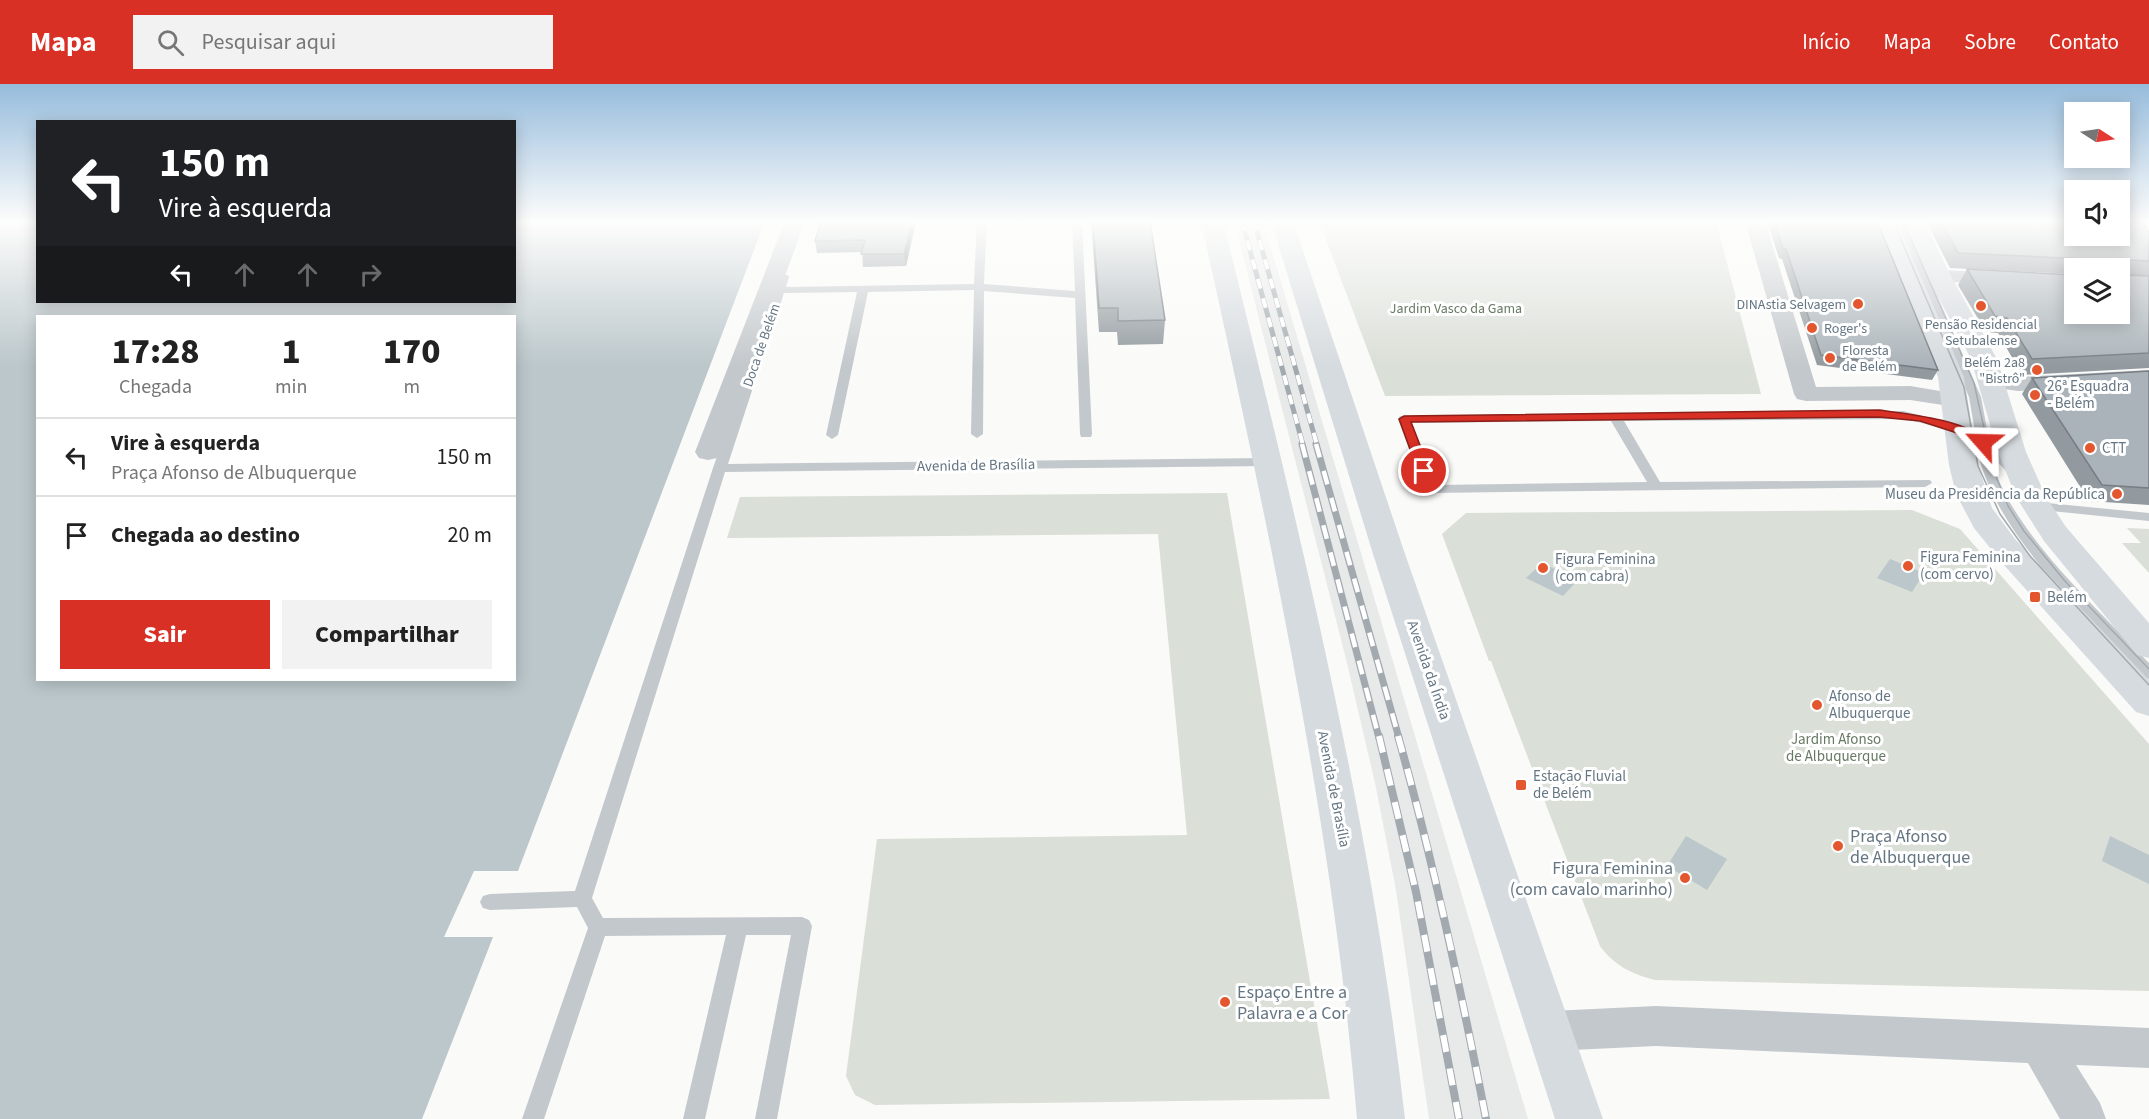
<!DOCTYPE html>
<html lang="pt">
<meta charset="utf-8">
<style>
body{margin:0;font-family:"Source Sans 3",sans-serif;background:#f2f2f2;color:#222;height:100vh;display:flex;flex-direction:column;font-size:22px;white-space:nowrap}
*{box-sizing:border-box;margin:0}
p{font-size:20px;color:#767676}
.icon{flex:none;width:33px;height:33px;fill:none;stroke:currentColor;stroke-width:2;stroke-linecap:round;stroke-linejoin:round}
.map{position:relative;flex:1;overflow:hidden}
.sheet{position:absolute;left:36px;top:231px;width:480px;height:366px;display:flex;flex-direction:column;background:#fff;border-radius:0px;box-shadow:0 3px 15px #0003}
.sheet>*{flex:none}
.guide{position:absolute;left:36px;top:36px;width:480px;height:183px;border-radius:0px;box-shadow:0 3px 15px #0003;background:#202124;color:#fff;overflow:hidden}
.needle{width:39px;rotate:102deg}
.fabs{position:absolute;left:2064px;top:18px;display:grid;gap:12px}
.fabs a{display:grid;place-items:center;width:66px;height:66px;border-radius:0px;background:#fff;box-shadow:0 3px 15px #0003;font-size:30px}
.pin{position:absolute;display:grid;place-items:center;width:51px;height:51px;color:#fff;margin:-26px;border:3px solid #fff;border-radius:50%;box-shadow:0 2px 6px #0007}
.me{position:absolute;width:66px;margin:-33px;rotate:295deg;stroke-linejoin:round;filter:drop-shadow(0 0 4px #0008)}
.turn{display:flex;align-items:center;gap:21px;height:126px;padding:0 24px;font-size:27px}
.turn .icon{width:78px;height:78px;stroke-width:2.5}
.turn b{display:block;font-size:42px;line-height:51px}
.lanes{display:flex;align-items:center;height:57px;padding:0 24px;background:#0003;justify-content:center;gap:30px;direction:ltr}
.lanes .off{opacity:.35}
.eta{display:flex;justify-content:space-evenly;align-items:center;height:102px;text-align:center}
.eta b{font-size:36px;font-weight:800;line-height:42px}
.primary-button{display:flex;gap:12px;margin-top:auto;padding:12px 24px}
.primary-button a{flex:1;height:69px;border-radius:0px;background:#d93025;color:#fff;font-size:24px;font-weight:800;line-height:69px;text-align:center}
.primary-button a+a{background:#f2f2f2;color:#222}
ul{padding:0;list-style:none}
li{display:flex;align-items:center;gap:18px;height:78px;padding:0 24px;border-top:2px solid #e0e0e0}
li div{flex:1}
li b{display:block;font-size:22px}
li em{font-style:normal}
header{display:flex;align-items:center;gap:36px;box-sizing:border-box;height:84px;padding:0 30px;background:#d93025;color:#fff}
header strong{font-size:28px}
nav{display:flex;gap:33px;margin-inline-start:auto;font-size:21px}
.search{width:420px;height:54px;background:#f2f2f2;display:flex;align-items:center;gap:15px;box-sizing:border-box;padding:0 21px;border-radius:0px;color:#767676;font-size:22px}
.map>svg:first-child{display:block}
</style>
<header>
<strong>Mapa</strong>
<div class="search"><svg class="icon" aria-label="search" viewBox="0 0 24 24"><circle cx="10" cy="10" r="6"/><path d="M15 15l6 6"/></svg>Pesquisar aqui</div>
<nav><a>Início</a><a>Mapa</a><a>Sobre</a><a>Contato</a></nav>
</header>
<div class="map">
<svg width="2149" height="1035" viewBox="0 0 2149 1035">
<rect width="100%" height="100%" fill="#fafaf8"/>
<path fill="#e8e9e9" d="M1234 137H1263L1528 1035H1429L1396 806 1375 699 1346 575Z"/>
<g fill="#dadfd7">
<path d="M1319 137H1716L1761 310 1385 312Z"/>
<path d="M1227 409 1330 1015 875 1021 855 1011 846 992 877 755 1187 751 1158 450 727 454 740 413Z"/>
<path d="M1912 426 1960 445 2149 660V907L1655 896C1631 890 1614 881 1600 862L1491 577H1489L1442 450 1466 429Z"/>
<path d="M2127 444 2149 445V489L2122 459H2141Z"/>
</g>
<g fill="#bbc7cb" fill-rule="evenodd">
<path d="M0 137H37L38 218H514L515 137H765L518 787H474L444 853H493L422 1035H0ZM38 232H514V596H38Z"/>
<path d="M1890 475 1924 489 1912 508 1877 494Z"/>
<path d="M1542 479 1578 496 1563 512 1526 494Z"/>
<path d="M1686 752 1727 775 1707 806 1667 782Z"/>
<path d="M2110 752 2149 771V800L2102 777Z"/>
</g>
<g fill="none" stroke-linecap="round" stroke-linejoin="round">
<g fill="#c3c8cc" fill-rule="evenodd">
<path d="M977 137H987L984 200 1075 207 1072 137H1082L1092 350 1091 353H1081L1080 350 1075 214 984 207 983 350 977 354 971 350 974 206 868 208 838 351 832 355 826 351 857 208 784 209 728 380 1268 374 1275 378 1268 382 725 388 592 814 603 834 802 833 809 836 812 842 777 1035H755L791 851H746L705 1035H683L726 851 605 852 544 1035H522L588 844 577 823 490 826 483 824 480 818 483 812 490 810 575 807 713 384 779 193 780 191H788L789 193 786 203 974 200Z"/>
<path d="M1895 137H1905L1981 313 1989 356 2006 369 2018 384 2016 387H2006L1991 371C2004 441 2100 527 2149 579V595L2143 593C2085 530 1991 447 1976 360 1954 346 1928 340 1903 335L1624 337 1660 398 1930 396 1932 399 1925 403 1431 409 1424 405 1398 335 1400 332 1903 327 1952 339 1975 348 1969 313ZM1611 337 1647 398 1436 401 1412 339Z"/>
<path d="M2037 418 2149 429V437L2032 425 2030 422 2032 419Z"/>
</g>
<g fill="#c3c8cc" fill-rule="evenodd">
<path d="M785 137H805L721 368 717 374 708 376 699 374 695 368Z"/>
<path d="M1745 137H1765L1816 303 1910 302 1952 309 1955 314 1952 319 1943 321 1910 316 1806 317 1797 315 1794 310Z"/>
<path d="M1939 186 2074 192V204L1931 197 1928 192 1931 187Z"/>
<path d="M2149 286V300L2018 307 1983 302 1980 297 1983 292 1992 290 2018 293Z"/>
<path d="M1656 922 2149 944V984L2076 981 2100 1019 2106 1035H2060L2028 979 1656 962 1551 967 1536 961 1530 947 1536 933 1551 927Z"/>
</g>
<g fill="#d6dbdf" fill-rule="evenodd">
<path d="M1875 137H1897L1964 293 1978 381 1992 424 2015 455 2149 596V632L2136 628 2004 481 1974 444 1956 410 1949 381 1938 293Z"/>
<path d="M1902 137H1924L1951 192 1997 275 2026 368 2046 413 2066 443 2149 539V574L2137 571 2044 457 2016 413 1998 368 1971 275 1927 192Z"/>
</g>
<g fill="#d6dbdf" fill-rule="evenodd">
<path d="M1201 137H1223C1296 433 1371 732 1405 1035H1357C1332 732 1266 433 1201 137Z"/>
<path d="M1271 137H1293L1405 470 1603 1035H1555L1373 470Z"/>
</g>
<g stroke="#a2aab0" stroke-width="1.5">
<path d="M1893 137 1964 303 1978 382 2000 430 2030 472 2149 601"/>
<path d="M1903 137 1974 299 1993 385 2008 422 2024 447 2064 496 2149 585"/>
</g>
<g stroke="#a2aab0" stroke-width="5">
<g id="rail-far2">
<path d="M1242 137 1303 361"/>
<path d="M1254 137 1317 361"/>
</g>
</g>
<g stroke="#a2aab0" stroke-width="7">
<g id="rail-far1">
<path d="M1302 360 1379 654"/>
<path d="M1316 360 1399 654"/>
</g>
</g>
<g stroke="#a2aab0" stroke-width="8">
<g id="rail">
<path d="M1379 652 1416 808 1459 1035"/>
<path d="M1398 652C1434 779 1461 906 1486 1035"/>
</g>
</g>
<use href="#rail-far2" stroke="#fff" stroke-width="4" stroke-dasharray="10" stroke-linecap="butt"/>
<use href="#rail-far1" stroke="#fff" stroke-width="4.5" stroke-dasharray="14" stroke-linecap="butt"/>
<use href="#rail" stroke="#fff" stroke-width="6" stroke-dasharray="17" stroke-linecap="butt"/>
</g>
<g fill="#929a9f">
<path d="M821 137H916L906 182 863 183 862 168 817 169 815 157Z"/>
<path d="M1091 137H1150L1165 236 1163 260 1118 261 1117 248H1099Z"/>
<path d="M1767 137H1877L1938 286 1932 296 1817 281 1782 175 1779 174Z"/>
<path d="M1926 137H2074L2149 148V284L2022 291 1998 249 1986 248 1958 201 1967 185 2074 230 2120 184H2074V190L1950 184Z"/>
<path d="M2149 287V421L2089 417 2022 310 2032 294Z"/>
</g>
<path fill="#777d82" d="M912 137H916L906 182 904 170Z"/>
<g fill="#aab3b9" stroke="#777d82" stroke-width="1.5">
<path d="M821 137H912L904 170H861L865 156 815 157Z"/>
<path d="M1093 137H1150L1165 236 1118 237V224H1099Z"/>
<path d="M1774 137H1877L1938 286 1821 271 1786 165H1783Z"/>
<path d="M1941 137H2074V152H2120V137H2141L2149 148V177L2128 176V191L2149 192V269L2032 275 2007 234 1995 232 1967 185 2074 191V230H2120V184H2086L2085 175 1958 169Z"/>
<path d="M2149 287V404L2102 401 2032 294Z"/>
</g>
<linearGradient id="sky" x2="0" y2="1"><stop stop-color="#96bcdc"/><stop offset="0.49" stop-color="#fdfdfc"/><stop offset="1" stop-color="#fdfdfc" stop-opacity="0"/></linearGradient>
<rect width="2149" height="282" fill="url(#sky)"/>
<path fill="#d93025" stroke="#8d1f18" stroke-width="1.5" d="M1879 326C1909 330 1967 336 1989 358L1983 361 1954 348 1920 337 1879 333 1411 338 1430 387 1424 391 1418 387 1399 335 1404 332Z"/>
<g fill="#e4572e" stroke="#fff" stroke-width="2">
<circle cx="1858" cy="220" r="6"/>
<circle cx="1981" cy="222" r="6"/>
<circle cx="1812" cy="244" r="6"/>
<circle cx="1830" cy="274" r="6"/>
<circle cx="2037" cy="286" r="6"/>
<circle cx="2035" cy="311" r="6"/>
<circle cx="2090" cy="364" r="6"/>
<circle cx="2117" cy="410" r="6"/>
<circle cx="1908" cy="482" r="6"/>
<circle cx="1543" cy="484" r="6"/>
<rect x="2029" y="507" width="12" height="12" rx="3"/>
<circle cx="1817" cy="621" r="6"/>
<rect x="1515" y="695" width="12" height="12" rx="3"/>
<circle cx="1838" cy="762" r="6"/>
<circle cx="1685" cy="794" r="6"/>
<circle cx="1225" cy="918" r="6"/>
</g>
<g text-anchor="middle" stroke-width="6" stroke-linejoin="round" paint-order="stroke">
<g font-size="14" fill="#657683" stroke="#fff" text-anchor="end">
<text x="1846" y="225">DINAstia Selvagem</text>
<text x="1981" y="245" text-anchor="middle">Pensão Residencial<tspan x="1981" dy="16">Setubalense</tspan></text>
<text x="1824" y="249" text-anchor="start">Roger's</text>
<text x="1842" y="271" text-anchor="start">Floresta<tspan x="1842" dy="16">de Belém</tspan></text>
<text x="2025" y="283">Belém 2a8<tspan x="2025" dy="16">"Bistrô"</tspan></text>
</g>
<g font-size="14" fill="#687a64" stroke="#fff">
<text x="1456" y="229">Jardim Vasco da Gama</text>
</g>
<g font-size="14" fill="#657683" stroke="#fff">
<text transform="translate(761 261) rotate(-71)" y="5">Doca de Belém</text>
</g>
<g font-size="15" fill="#657683" stroke="#fff" text-anchor="start">
<text x="2047" y="307">26ª Esquadra<tspan x="2047" dy="17">- Belém</tspan></text>
<text x="2102" y="369">CTT</text>
<text x="2105" y="415" text-anchor="end">Museu da Presidência da República</text>
<text x="1920" y="478">Figura Feminina<tspan x="1920" dy="17">(com cervo)</tspan></text>
<text x="1555" y="480">Figura Feminina<tspan x="1555" dy="17">(com cabra)</tspan></text>
<text x="2047" y="518">Belém</text>
<text x="1829" y="617">Afonso de<tspan x="1829" dy="17">Albuquerque</tspan></text>
<text x="1533" y="697">Estação Fluvial<tspan x="1533" dy="17">de Belém</tspan></text>
</g>
<g font-size="15" fill="#657683" stroke="#fff">
<text transform="translate(976 381) rotate(-1)" y="5">Avenida de Brasília</text>
<text transform="translate(1429 586) rotate(71)" y="5">Avenida da Índia</text>
<text transform="translate(1334 705) rotate(79)" y="5">Avenida de Brasília</text>
</g>
<g font-size="15" fill="#687a64" stroke="#fff">
<text x="1836" y="660">Jardim Afonso<tspan x="1836" dy="17">de Albuquerque</tspan></text>
</g>
<g font-size="18" fill="#657683" stroke="#fff" text-anchor="start">
<text x="1850" y="758">Praça Afonso<tspan x="1850" dy="21">de Albuquerque</tspan></text>
<text x="1673" y="790" text-anchor="end">Figura Feminina<tspan x="1673" dy="21">(com cavalo marinho)</tspan></text>
<text x="1237" y="914">Espaço Entre a<tspan x="1237" dy="21">Palavra e a Cor</tspan></text>
</g>
</g>
</svg>
<div class="fabs">
<a><svg class="needle" viewBox="-14 -14 28 28"><path d="M0-13l5 13h-10z" fill="#e53935"/><path d="M0 13l5-13h-10z" fill="#767676"/></svg></a>
<a><svg class="icon" aria-label="sound" viewBox="0 0 24 24"><path d="M4 9h4l5-4v14l-5-4H4zM17 9q2 3 0 6"/></svg></a>
<a><svg class="icon" aria-label="layers" viewBox="0 0 24 24"><path d="M12 4l9 5-9 5-9-5zM3 14l9 5 9-5"/></svg></a>
</div>
<div class="pin" style="left:1424px;top:387px;background:#d93025"><svg class="icon" aria-label="arrive" viewBox="0 0 24 24"><path d="M6 21V4h12l-3 4 3 4H6"/></svg></div>
<svg class="me" style="left:1983px;top:358px" viewBox="-20 -20 40 40"><path d="M0-17L14 15 0 8-14 15z" fill="#d93025" stroke="#fff" stroke-width="4"/></svg>
<div class="guide">
<div class="turn"><svg class="icon" aria-label="left" viewBox="0 0 24 24"><path d="M17 20v-9H6M10 6l-5 5 5 5"/></svg><div><b>150 m</b>Vire à esquerda</div></div>
<div class="lanes"><svg class="icon" aria-label="left" viewBox="0 0 24 24"><path d="M17 20v-9H6M10 6l-5 5 5 5"/></svg><svg class="icon off" aria-label="ahead" viewBox="0 0 24 24"><path d="M12 20V5M6 11l6-6 6 6"/></svg><svg class="icon off" aria-label="ahead" viewBox="0 0 24 24"><path d="M12 20V5M6 11l6-6 6 6"/></svg><svg class="icon off" aria-label="right" viewBox="0 0 24 24"><path d="M7 20v-9h11M14 6l5 5-5 5"/></svg></div>
</div>
<section class="sheet">
<div class="eta">
<div><b>17:28</b><p>Chegada</p></div>
<div><b>1</b><p>min</p></div>
<div><b>170</b><p>m</p></div>
</div>
<ul>
<li><svg class="icon" aria-label="left" viewBox="0 0 24 24"><path d="M17 20v-9H6M10 6l-5 5 5 5"/></svg><div><b>Vire à esquerda</b><p>Praça Afonso de Albuquerque</p></div><em>150 m</em></li>
<li><svg class="icon" aria-label="arrive" viewBox="0 0 24 24"><path d="M6 21V4h12l-3 4 3 4H6"/></svg><div><b>Chegada ao destino</b></div><em>20 m</em></li>
</ul>
<div class="primary-button"><a>Sair</a><a>Compartilhar</a></div>
</section>
</div>
